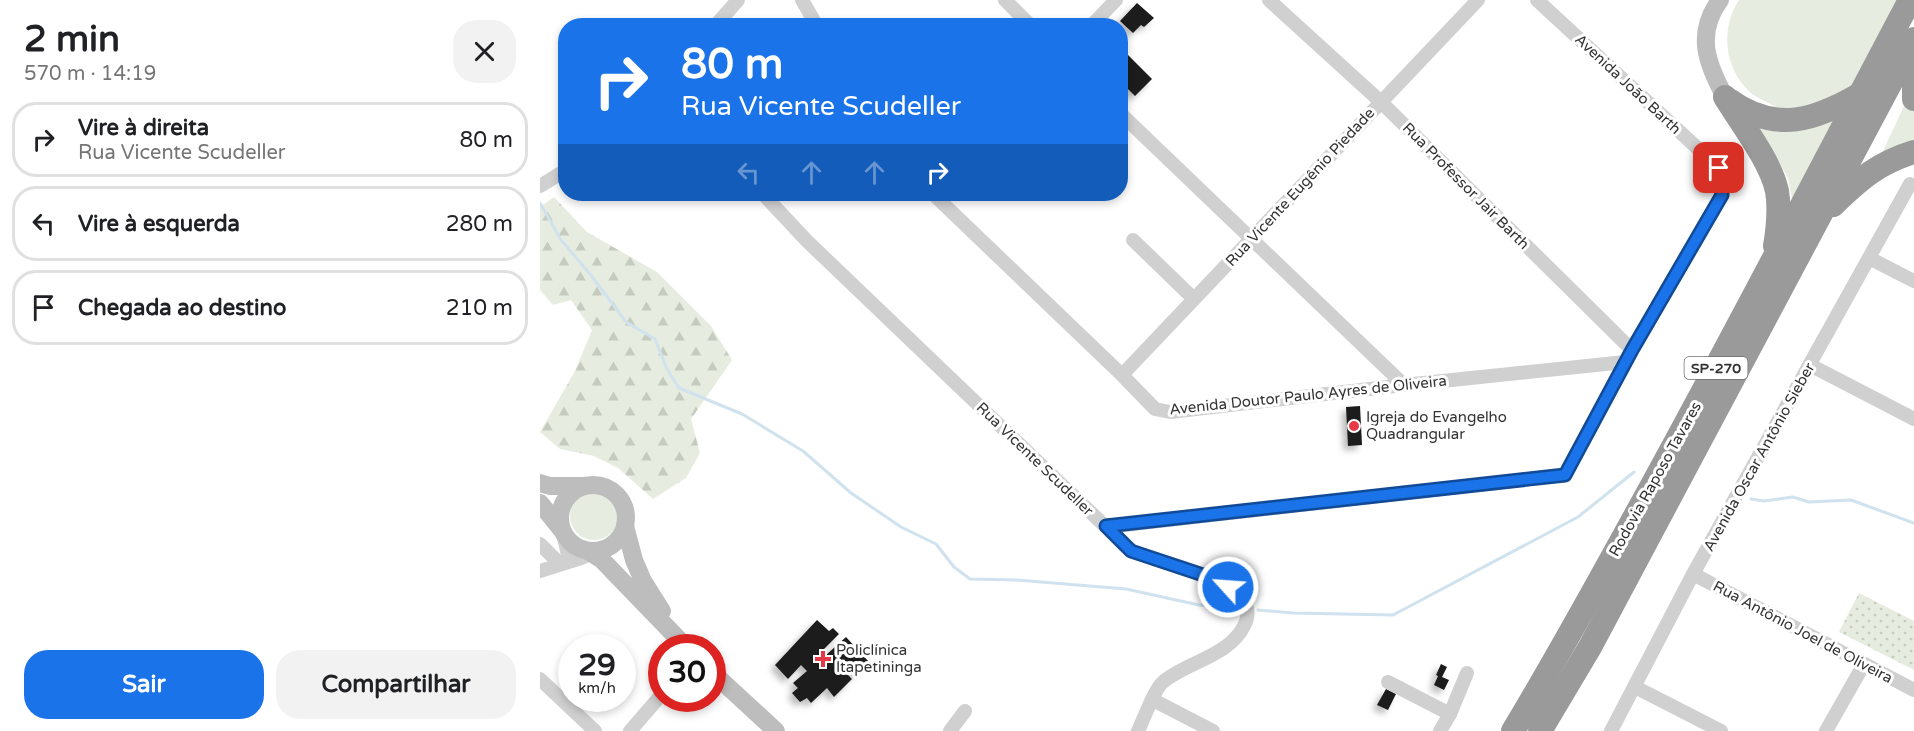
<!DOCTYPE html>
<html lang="pt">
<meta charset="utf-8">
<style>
body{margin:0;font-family:"Varela Round",sans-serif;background:#f2f2f2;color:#202124;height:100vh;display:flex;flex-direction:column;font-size:22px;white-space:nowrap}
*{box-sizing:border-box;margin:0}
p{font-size:20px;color:#757577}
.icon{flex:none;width:33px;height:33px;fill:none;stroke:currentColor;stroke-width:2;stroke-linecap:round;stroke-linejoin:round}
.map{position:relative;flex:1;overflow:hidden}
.sheet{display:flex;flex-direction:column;background:#fff;width:540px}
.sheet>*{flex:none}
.banner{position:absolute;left:18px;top:18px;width:570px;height:183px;border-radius:24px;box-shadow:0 3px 9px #0003;background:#1a73e8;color:#fff;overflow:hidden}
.speed{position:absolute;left:18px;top:634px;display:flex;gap:12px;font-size:30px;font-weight:700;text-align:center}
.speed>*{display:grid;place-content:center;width:78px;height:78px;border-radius:50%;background:#fff;box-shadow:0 3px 9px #0003;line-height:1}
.speed small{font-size:15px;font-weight:400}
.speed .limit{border:9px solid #d22;background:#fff;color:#111}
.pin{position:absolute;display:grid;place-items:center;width:51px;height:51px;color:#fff;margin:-26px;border-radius:12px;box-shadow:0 3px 9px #0006}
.me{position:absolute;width:66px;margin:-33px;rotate:296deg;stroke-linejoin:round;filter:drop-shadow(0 0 4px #0008)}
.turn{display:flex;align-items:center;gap:21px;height:126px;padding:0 24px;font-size:27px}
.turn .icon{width:78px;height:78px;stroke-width:2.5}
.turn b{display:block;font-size:42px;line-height:51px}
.lanes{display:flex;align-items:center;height:57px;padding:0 24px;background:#0003;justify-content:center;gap:30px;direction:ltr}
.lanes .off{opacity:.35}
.round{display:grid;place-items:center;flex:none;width:63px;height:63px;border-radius:24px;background:#f2f2f2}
.head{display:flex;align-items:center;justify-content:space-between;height:102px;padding:0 24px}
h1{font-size:36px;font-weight:800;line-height:45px}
.button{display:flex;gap:12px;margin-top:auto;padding:12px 24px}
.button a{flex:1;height:69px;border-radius:24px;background:#1a73e8;color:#fff;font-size:24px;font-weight:800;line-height:69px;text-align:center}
.button a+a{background:#f2f2f2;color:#202124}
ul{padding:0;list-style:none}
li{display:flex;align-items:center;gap:18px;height:75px;margin:0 12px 9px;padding:0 12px;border:3px solid #e0e0e0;border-radius:24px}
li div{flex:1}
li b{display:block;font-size:22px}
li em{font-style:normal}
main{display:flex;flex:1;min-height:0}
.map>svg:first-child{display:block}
</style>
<main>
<section class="sheet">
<div class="head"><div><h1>2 min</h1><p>570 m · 14:19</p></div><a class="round"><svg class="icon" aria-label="close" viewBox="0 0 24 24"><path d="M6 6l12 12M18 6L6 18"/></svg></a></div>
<ul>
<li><svg class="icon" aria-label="right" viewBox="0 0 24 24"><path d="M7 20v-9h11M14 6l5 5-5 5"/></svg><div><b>Vire à direita</b><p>Rua Vicente Scudeller</p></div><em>80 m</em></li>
<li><svg class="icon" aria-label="left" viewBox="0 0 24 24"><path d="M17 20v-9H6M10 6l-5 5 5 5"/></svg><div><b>Vire à esquerda</b></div><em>280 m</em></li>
<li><svg class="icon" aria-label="arrive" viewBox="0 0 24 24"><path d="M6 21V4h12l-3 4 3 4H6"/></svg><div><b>Chegada ao destino</b></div><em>210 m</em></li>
</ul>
<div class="button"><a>Sair</a><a>Compartilhar</a></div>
</section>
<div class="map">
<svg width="1374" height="731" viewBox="0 0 1374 731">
<defs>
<pattern id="forest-firs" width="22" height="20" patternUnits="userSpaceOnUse" patternTransform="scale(1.5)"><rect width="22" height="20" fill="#e6ecdf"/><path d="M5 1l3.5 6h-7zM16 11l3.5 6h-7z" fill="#c6cbc0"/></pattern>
<pattern id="park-dots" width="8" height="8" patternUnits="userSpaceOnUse" patternTransform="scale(1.5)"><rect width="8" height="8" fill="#e6ecdf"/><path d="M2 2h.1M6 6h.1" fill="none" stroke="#c6cbc0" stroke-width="1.8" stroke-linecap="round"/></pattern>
<filter id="shadow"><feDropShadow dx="-4.5" dy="4.5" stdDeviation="3" flood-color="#0004"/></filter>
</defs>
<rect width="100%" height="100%" fill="#fff"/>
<g fill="#e6ecdf">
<path d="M1199 0H1365L1305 98 1244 111C1234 105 1220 100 1211 93 1184 69 1180 29 1199 0Z"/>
<path d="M1370 93 1374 105V149L1337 164Z"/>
<path d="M1210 117H1309L1253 205 1248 178 1225 138Z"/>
<circle cx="54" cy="516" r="24"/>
</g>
<path fill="url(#forest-firs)" d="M14 197 47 232 117 272 171 326 192 360 151 419 160 453 146 478 113 499 78 468 54 456 20 449 0 432 35 371 52 330 31 300 13 305 0 290V207Z"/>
<path fill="url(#park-dots)" d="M1319 593 1374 621V670L1299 632Z"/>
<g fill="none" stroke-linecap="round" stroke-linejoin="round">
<g stroke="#cfe2ee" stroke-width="3">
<path d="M0 203 21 240 50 274 86 322 115 339 127 369 139 388 202 414 263 451 311 493 361 527 396 544 414 567 430 579 477 580 586 589 659 605 683 607"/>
<path d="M1211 499 1224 501 1253 497 1269 502 1311 500 1374 523"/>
<path d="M718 610 753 613 853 615 1038 517 1094 472"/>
</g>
</g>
<g fill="#1a1a1a" filter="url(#shadow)">
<path d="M597 3 614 18 604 27 601 25 593 33 580 21Z"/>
<path d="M580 47 612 79 595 96 580 81Z"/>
<path d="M820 406 822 445 808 446 806 407Z"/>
<path d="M277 620 289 631 293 628 299 634 281 652 285 656 306 637 329 662 314 676 302 664 300 667 312 679 294 697 287 688 271 703 267 698 260 702 252 693 258 688 253 683 267 671 261 665 248 679 235 665Z"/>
<path d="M901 664 907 667 902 677 909 680 904 690 894 685 898 676 896 675Z"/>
<path d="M846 689 856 694 848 710 837 705Z"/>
</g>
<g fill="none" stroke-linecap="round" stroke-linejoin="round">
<g stroke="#d0d0d0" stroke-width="14">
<path d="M262 0 277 26"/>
<path d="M465 0 491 26"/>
<path d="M729 0 841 102 1092 350"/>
<path d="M175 26 198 0"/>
<path d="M551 26 576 0"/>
<path d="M580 113 864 385"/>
<path d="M0 186 26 170"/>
<path d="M223 194 267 241 566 527 1025 475 1092 350 1182 195 1179 168 997 0"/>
<path d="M393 194 582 375 615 409 630 412 864 385 1085 362"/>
<path d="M593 240 654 299"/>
<path d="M1329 258 1374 281"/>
<path d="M1270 365 1374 419"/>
<path d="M582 375 938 0"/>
<path d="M566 527C574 534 583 546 593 551 618 564 728 580 704 626 689 656 647 662 623 682 615 688 603 721 598 731"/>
<path d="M23 533 29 560"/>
<path d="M0 544 20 564"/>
<path d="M0 571 41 558 48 555 46 550"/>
<path d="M1153 574 1374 690"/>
<path d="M0 679 55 731"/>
<path d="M848 682 910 714"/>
<path d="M1095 687 1181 731"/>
<path d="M613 700 673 731"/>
<path d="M90 731 122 694"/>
<path d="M410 731 425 711"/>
<path d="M900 731 910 714 927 673"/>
<path d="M1071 731 1153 574 1370 184"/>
<path d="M1286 731 1324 664"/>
</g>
<g stroke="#bdbdbd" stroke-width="18">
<path d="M1180 0C1155 34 1167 64 1185 97"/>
<path d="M0 483 10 486H43"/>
<circle cx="53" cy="518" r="33"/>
<path d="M0 503 21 529"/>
<path d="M85 526 94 560 103 581 122 611"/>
<path d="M48 551 62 560 147 648"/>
<path d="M172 672 236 731"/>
</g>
<g stroke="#9a9a9a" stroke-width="24">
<path d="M1374 56V99"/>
<path d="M1185 97C1201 123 1231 162 1237 191 1240 209 1238 228 1235 246"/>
<path d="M1189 100C1236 134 1276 120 1322 93"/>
<path d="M1293 205C1320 179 1338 163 1374 152"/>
<path d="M973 731C1019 655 1062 576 1105 498 1196 333 1282 166 1370 0"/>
<path d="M1000 731 1050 647 1374 39"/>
</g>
</g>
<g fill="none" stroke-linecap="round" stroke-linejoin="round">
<g stroke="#114b97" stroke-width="15">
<path id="route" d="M688 587 675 579 591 551 566 526 1025 475 1092 350 1182 195 1179 168"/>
</g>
<use href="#route" stroke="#1a73e8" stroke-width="10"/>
</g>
<g fill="#e63946" stroke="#fff" stroke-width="2">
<circle cx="814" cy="426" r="6"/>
<path d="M280 650h6v6h6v6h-6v6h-6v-6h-6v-6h6z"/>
</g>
<g text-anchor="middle" stroke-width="6" stroke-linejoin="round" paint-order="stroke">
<rect fill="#fff" stroke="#707070" stroke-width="1.5" x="1144.5" y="357" width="63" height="22" rx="4.5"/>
<g font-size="14" font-weight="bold" fill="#333">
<text x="1176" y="373">SP-270</text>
</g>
<g font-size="15" fill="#333" stroke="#fff">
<text transform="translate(1088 84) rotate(43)" y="5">Avenida João Barth</text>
<text transform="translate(926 186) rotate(45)" y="5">Rua Professor Jair Barth</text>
<text transform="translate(760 187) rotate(-47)" y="5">Rua Vicente Eugênio Piedade</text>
<text transform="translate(768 395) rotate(-6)" y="5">Avenida Doutor Paulo Ayres de Oliveira</text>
<text transform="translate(1219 457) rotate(-61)" y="5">Avenida Oscar Antônio Sieber</text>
<text transform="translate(495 459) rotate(44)" y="5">Rua Vicente Scudeller</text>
<text transform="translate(1115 479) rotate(-61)" y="5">Rodovia Raposo Tavares</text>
<text transform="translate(1263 632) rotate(28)" y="5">Rua Antônio Joel de Oliveira</text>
</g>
<g font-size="15" fill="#333" stroke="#fff" text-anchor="start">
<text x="826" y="422">Igreja do Evangelho<tspan x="826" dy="17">Quadrangular</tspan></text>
<text x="296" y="655">Policlínica<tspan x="296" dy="17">Itapetininga</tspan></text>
</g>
</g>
</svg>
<div class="speed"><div>29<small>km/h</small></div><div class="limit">30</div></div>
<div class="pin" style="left:1179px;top:168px;background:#d93025"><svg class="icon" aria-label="arrive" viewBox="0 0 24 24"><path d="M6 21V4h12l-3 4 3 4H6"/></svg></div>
<svg class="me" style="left:688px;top:587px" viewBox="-20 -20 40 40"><circle r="17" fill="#1a73e8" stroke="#fff" stroke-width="3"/><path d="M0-11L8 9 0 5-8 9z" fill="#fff"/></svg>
<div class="banner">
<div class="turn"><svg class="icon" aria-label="right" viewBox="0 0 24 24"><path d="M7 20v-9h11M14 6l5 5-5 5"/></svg><div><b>80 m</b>Rua Vicente Scudeller</div></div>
<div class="lanes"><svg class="icon off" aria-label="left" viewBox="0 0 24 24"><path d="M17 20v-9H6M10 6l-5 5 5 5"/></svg><svg class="icon off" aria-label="ahead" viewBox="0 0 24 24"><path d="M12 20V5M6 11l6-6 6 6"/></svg><svg class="icon off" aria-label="ahead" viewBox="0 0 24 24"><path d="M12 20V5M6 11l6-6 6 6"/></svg><svg class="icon" aria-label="right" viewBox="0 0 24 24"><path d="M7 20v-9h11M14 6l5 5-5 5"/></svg></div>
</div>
</div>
</main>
